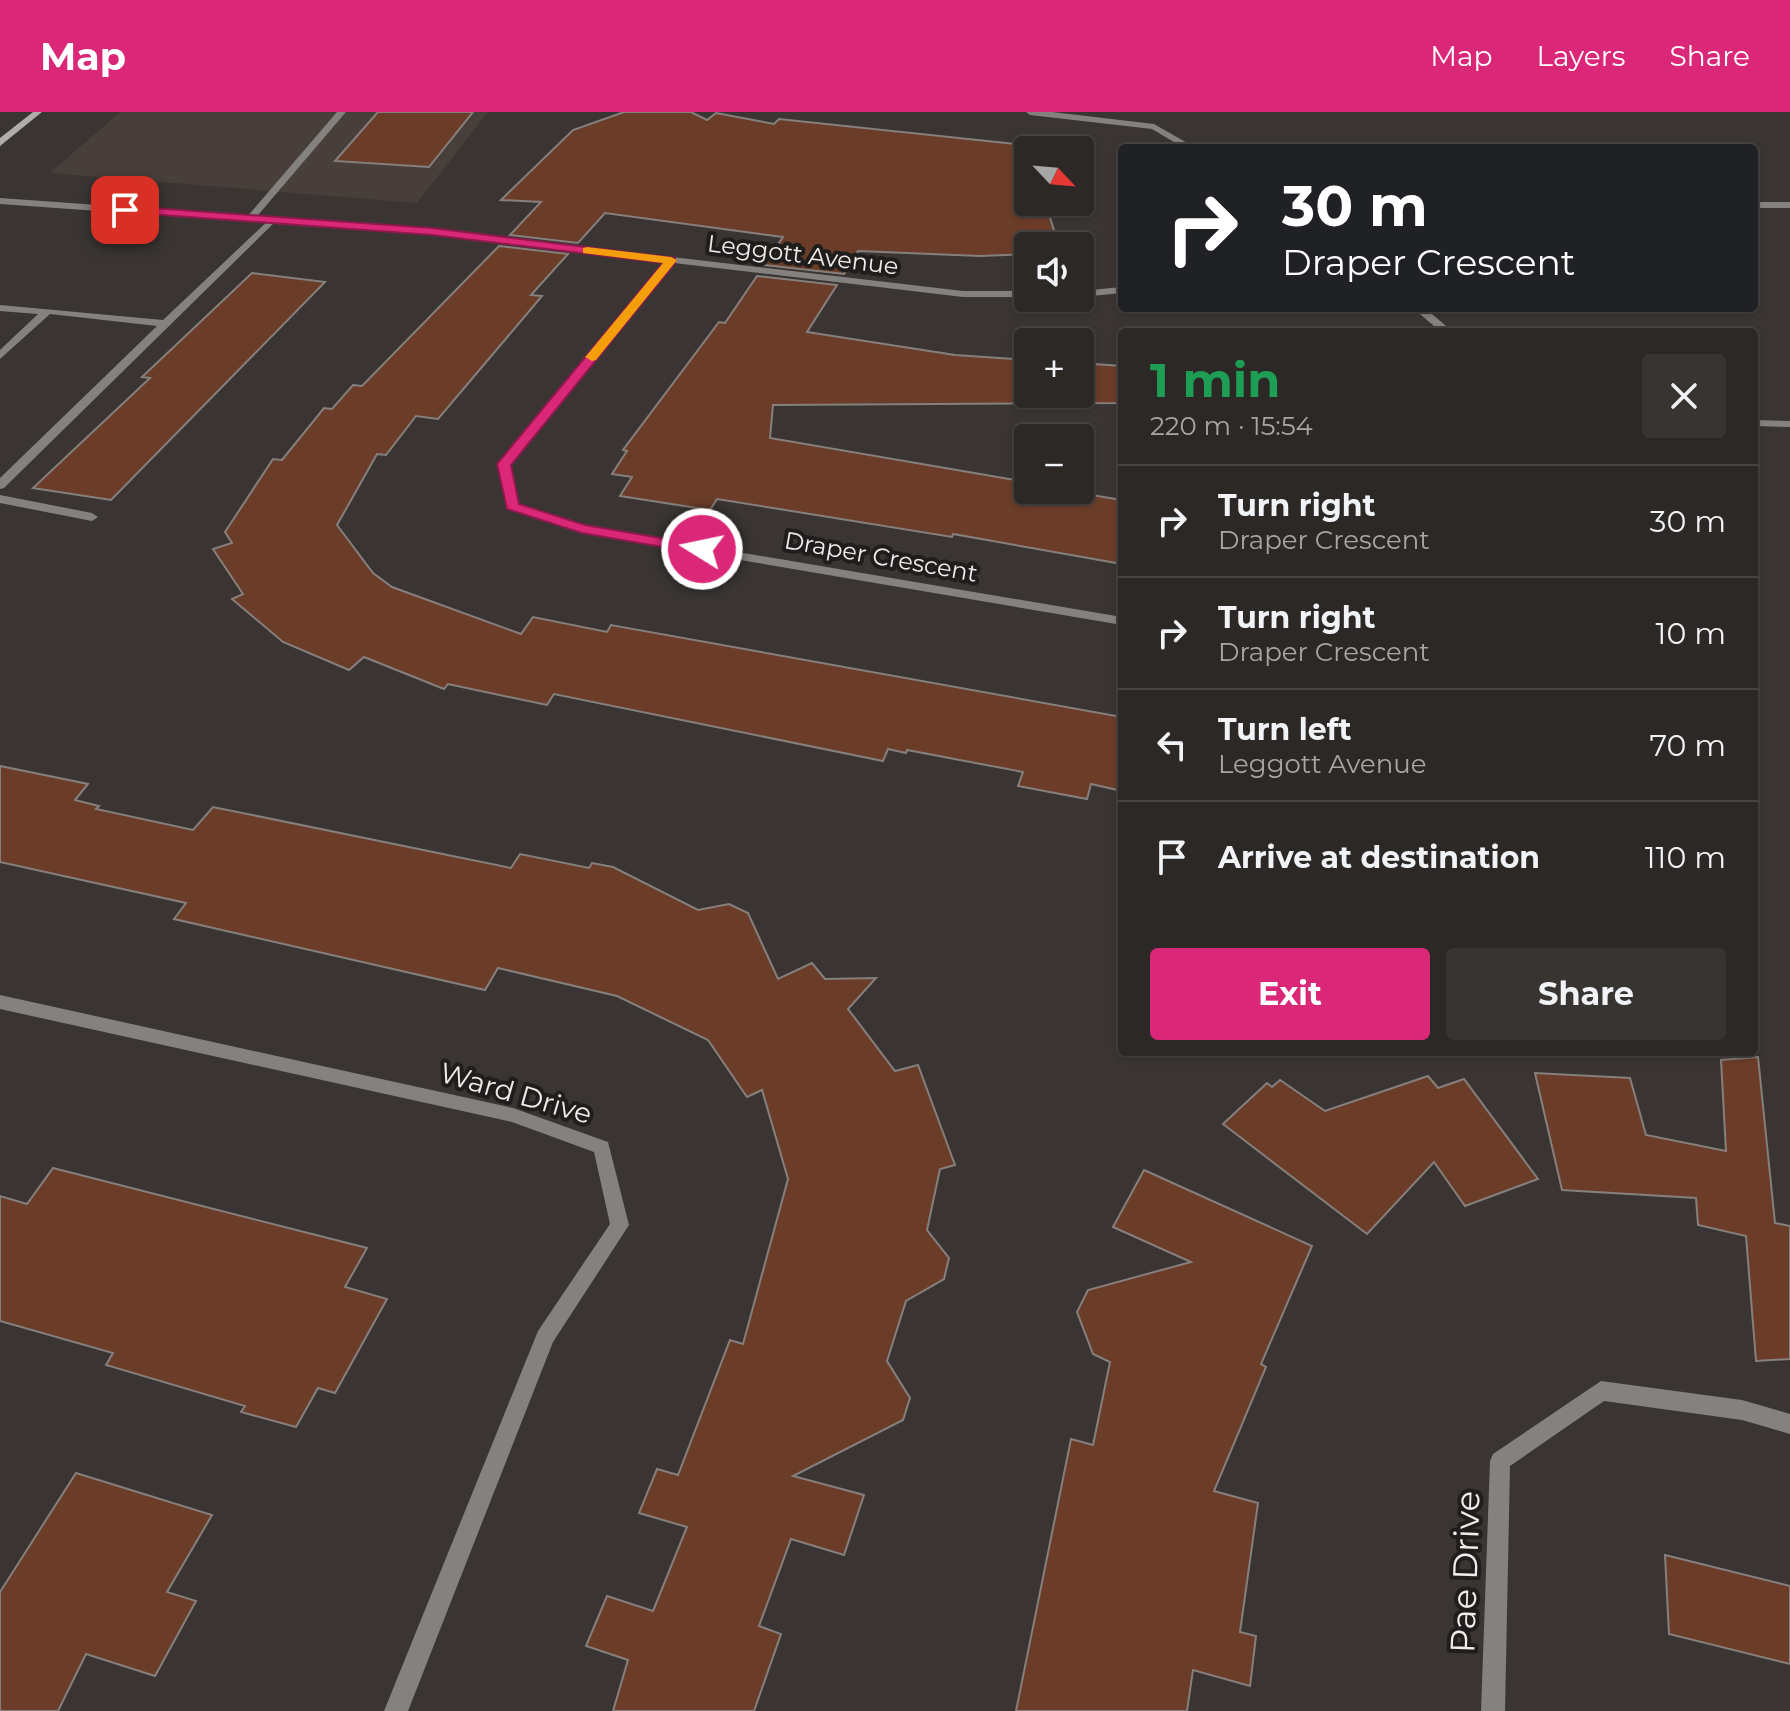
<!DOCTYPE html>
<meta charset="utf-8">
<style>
body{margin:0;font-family:Montserrat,sans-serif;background:#383432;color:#f1f3f6;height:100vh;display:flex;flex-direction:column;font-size:30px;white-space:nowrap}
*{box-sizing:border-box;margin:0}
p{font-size:26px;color:#a6a6a7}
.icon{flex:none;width:44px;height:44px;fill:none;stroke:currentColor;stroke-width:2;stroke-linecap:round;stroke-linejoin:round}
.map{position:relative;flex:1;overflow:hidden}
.panel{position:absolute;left:1118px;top:216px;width:640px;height:728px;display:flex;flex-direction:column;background:#2c2826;border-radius:8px;box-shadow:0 2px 6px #0004,0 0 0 2px #484443}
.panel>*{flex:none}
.banner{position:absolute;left:1118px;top:32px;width:640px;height:168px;border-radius:8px;box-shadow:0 2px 6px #0004,0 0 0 2px #484443;background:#202124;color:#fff;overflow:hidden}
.needle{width:52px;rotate:116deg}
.controls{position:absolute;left:1014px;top:24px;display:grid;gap:16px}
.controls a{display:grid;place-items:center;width:80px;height:80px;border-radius:8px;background:#2c2826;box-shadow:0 2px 6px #0004,0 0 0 2px #484443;font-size:40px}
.pin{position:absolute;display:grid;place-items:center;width:68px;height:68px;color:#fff;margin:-34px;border-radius:16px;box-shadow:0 4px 12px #0006}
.me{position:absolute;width:88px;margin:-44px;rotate:280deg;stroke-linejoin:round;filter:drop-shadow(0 0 6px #0008)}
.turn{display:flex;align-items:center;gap:28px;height:168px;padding:0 32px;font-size:36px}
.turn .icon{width:104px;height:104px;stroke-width:2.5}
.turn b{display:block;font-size:56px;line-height:68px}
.round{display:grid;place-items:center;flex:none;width:84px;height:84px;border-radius:8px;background:#383432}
.head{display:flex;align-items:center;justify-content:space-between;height:136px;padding:0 32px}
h1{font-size:48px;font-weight:700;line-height:60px;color:#1e9e55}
.action{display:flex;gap:16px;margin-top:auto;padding:16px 32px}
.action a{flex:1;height:92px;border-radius:8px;background:#db2777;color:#fff;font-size:32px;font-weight:700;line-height:92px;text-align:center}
.action a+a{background:#383432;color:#f1f3f6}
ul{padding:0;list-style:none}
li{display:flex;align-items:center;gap:24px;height:112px;padding:0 32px;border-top:2px solid #484443}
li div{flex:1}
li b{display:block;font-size:30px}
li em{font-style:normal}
header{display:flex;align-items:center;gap:48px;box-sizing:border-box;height:112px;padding:0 40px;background:#db2777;color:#fff}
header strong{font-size:38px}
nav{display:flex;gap:44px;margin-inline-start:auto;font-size:28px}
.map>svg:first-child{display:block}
</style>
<header>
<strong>Map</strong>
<nav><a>Map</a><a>Layers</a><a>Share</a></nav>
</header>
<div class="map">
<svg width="1790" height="1599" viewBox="0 0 1790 1599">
<rect width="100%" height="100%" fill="#3a3533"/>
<path fill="#483e3a" d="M120 0H488L417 91 50 61Z"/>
<g fill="#6b3d29" stroke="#857f7d" stroke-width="2">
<path d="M378 0H473L429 55 335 49Z"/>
<path d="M624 0H691L707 8 716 1 774 12 779 7 1035 34 1033 38H1028V49L1023 60 1028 59V90H1045L1059 134H1028V142L980 144 858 139 844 162 764 153 783 125 605 101 578 131 510 123 541 90 501 88 573 18Z"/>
<path d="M499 134 568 142 531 183 542 184 438 307 416 304 386 343 377 342 337 413 373 461 392 475 521 522 533 505 607 520 611 513 1122 605V679L1091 672 1087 687 1018 674 1023 660 907 638 906 641 888 637 883 649 554 582 547 593 448 572 444 577 364 545 349 558 283 530 232 487 243 482 213 437 232 431 225 420 273 347 282 348 324 296 332 297 353 273 362 274Z"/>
<path d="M252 161 325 170 111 388 33 376 150 266 142 265Z"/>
<path d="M757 164 837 173 807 220 955 243 1028 248V282H1080V251L1122 254V291L773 293 770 326 1015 368 1028 372V378H1062L1122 388V452L953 422 952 425 717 387 710 398 620 384 632 365 612 362 627 339 623 338 719 210 725 211Z"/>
<path d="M0 654 88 672 75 688 99 694 96 697 193 718 213 695 511 756 520 742 589 756 592 751 613 755 698 798 729 792 748 801 778 867 812 851 825 867 876 866 848 897 895 959 918 953 955 1053 940 1057 927 1118 949 1146 944 1167 906 1189 887 1249 910 1286 903 1308 793 1364 864 1383 844 1443 791 1427 759 1514 781 1522 754 1599H613L628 1548 586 1534 607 1484 653 1499 687 1415 639 1401 657 1357 678 1363 730 1228 743 1232 788 1067 762 978 747 985 708 928 617 884 498 856 485 878 174 807 186 791 0 750Z"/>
<path d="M1758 945 1775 1111 1790 1114V1247L1756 1249 1746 1124 1698 1113 1696 1086 1562 1078 1535 961 1630 966 1646 1023 1726 1039 1721 948Z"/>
<path d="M1428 964 1438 976 1464 967 1538 1067 1465 1094 1434 1050 1367 1122 1223 1012 1267 971 1272 975 1280 968 1325 999Z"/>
<path d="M53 1056 367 1136 345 1175 387 1187 335 1281 318 1276 296 1315 241 1300 245 1294 106 1253 113 1241 0 1209V1084L27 1092Z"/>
<path d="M1144 1058 1312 1134 1261 1252 1266 1255 1214 1379 1258 1391 1240 1520 1256 1524 1250 1574 1193 1558 1187 1599H1016L1071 1327 1093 1333 1110 1250 1093 1242 1077 1200 1088 1178 1191 1150 1113 1115Z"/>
<path d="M76 1361 212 1403 167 1480 196 1489 155 1564 86 1542 58 1599H0V1480Z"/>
<path d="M1665 1443 1790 1474V1552L1669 1522Z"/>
</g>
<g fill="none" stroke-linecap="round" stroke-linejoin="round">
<g fill="#848281" fill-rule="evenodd">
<path d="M337 0H346L253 109H247V105Z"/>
<path d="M272 105 275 106V110L4 376 0 377V366L157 214 50 202 0 247V238L38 202 0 199V193L163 208Z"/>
<path d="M0 383 92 401 98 405 92 409 0 391Z"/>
</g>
<g fill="#848281" fill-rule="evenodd">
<path d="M1026 0H1052L1154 12 1196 36H1184L1152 17 1030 3Z"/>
<path d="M0 86 432 117 963 179H1028V185H963L674 151 510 352 518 392 584 414 1122 505V513L582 421 508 397 498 352 664 150 432 123 0 92Z"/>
<rect x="1754" y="90" width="36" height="6"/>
<path d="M1122 175V181L1080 185V179Z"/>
<path d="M1413 196H1425L1453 220H1441Z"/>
<path d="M1754 308 1790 309V315L1754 314Z"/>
<path d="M0 883 513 996 608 1030 629 1113 553 1230 408 1599H384L538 1219 610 1112 594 1040 512 1010 0 897Z"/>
<path d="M1601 1269 1742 1288 1790 1302V1322L1742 1308 1604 1289 1510 1354 1505 1599H1481L1490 1349 1493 1342Z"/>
</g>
<path fill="#b0adab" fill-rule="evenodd" d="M33 0H42L0 34V26Z"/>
</g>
<path fill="#db2777" stroke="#8e194d" stroke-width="2" d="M125 94 432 116 675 146V151L511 353 519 392 585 413 702 433 709 437 702 442 582 421 507 397 497 352 663 151 432 123 121 100V95Z"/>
<path fill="#f59e0b" d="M587 135 671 145 677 148 596 248 592 249 585 245 587 243 663 151 583 141V136Z"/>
<g text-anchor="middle" stroke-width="8" stroke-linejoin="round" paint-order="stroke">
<g font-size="24" fill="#efeceb" stroke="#201d1d">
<text transform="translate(803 143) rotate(7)" y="8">Leggott Avenue</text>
<text transform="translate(881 445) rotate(10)" y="8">Draper Crescent</text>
</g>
<g font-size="28" fill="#efeceb" stroke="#201d1d">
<text transform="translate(516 981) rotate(16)" y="10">Ward Drive</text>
</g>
<g font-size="34" fill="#efeceb" stroke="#201d1d">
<text transform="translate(1465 1460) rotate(-88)" y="12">Pae Drive</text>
</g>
</g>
</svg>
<div class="controls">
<a><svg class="needle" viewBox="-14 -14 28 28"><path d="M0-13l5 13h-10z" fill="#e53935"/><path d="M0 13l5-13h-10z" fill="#a6a6a7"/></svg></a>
<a><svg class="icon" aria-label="sound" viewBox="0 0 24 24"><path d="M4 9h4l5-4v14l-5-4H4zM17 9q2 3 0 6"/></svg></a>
<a>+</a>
<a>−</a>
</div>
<div class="pin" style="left:125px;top:98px;background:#d93025"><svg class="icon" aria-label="arrive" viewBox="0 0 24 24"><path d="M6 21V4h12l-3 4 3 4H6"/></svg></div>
<svg class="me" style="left:702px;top:437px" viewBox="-20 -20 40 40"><circle r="17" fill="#db2777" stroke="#fff" stroke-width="3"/><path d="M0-11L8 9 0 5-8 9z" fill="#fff"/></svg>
<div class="banner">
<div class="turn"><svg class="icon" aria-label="right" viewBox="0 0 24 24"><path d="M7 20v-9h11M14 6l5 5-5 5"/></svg><div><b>30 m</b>Draper Crescent</div></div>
</div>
<section class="panel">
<div class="head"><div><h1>1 min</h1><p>220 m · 15:54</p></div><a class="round"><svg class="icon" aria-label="close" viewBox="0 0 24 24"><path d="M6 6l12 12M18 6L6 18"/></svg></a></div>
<ul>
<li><svg class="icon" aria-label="right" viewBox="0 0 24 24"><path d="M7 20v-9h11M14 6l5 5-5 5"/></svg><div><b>Turn right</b><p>Draper Crescent</p></div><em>30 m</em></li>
<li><svg class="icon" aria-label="right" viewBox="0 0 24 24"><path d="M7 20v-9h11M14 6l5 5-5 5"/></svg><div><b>Turn right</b><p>Draper Crescent</p></div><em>10 m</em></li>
<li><svg class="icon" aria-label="left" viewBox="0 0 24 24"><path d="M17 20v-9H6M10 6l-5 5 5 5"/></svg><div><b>Turn left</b><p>Leggott Avenue</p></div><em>70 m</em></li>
<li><svg class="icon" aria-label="arrive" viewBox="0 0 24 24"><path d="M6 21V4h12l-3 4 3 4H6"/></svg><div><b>Arrive at destination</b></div><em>110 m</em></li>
</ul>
<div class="action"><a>Exit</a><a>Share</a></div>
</section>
</div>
